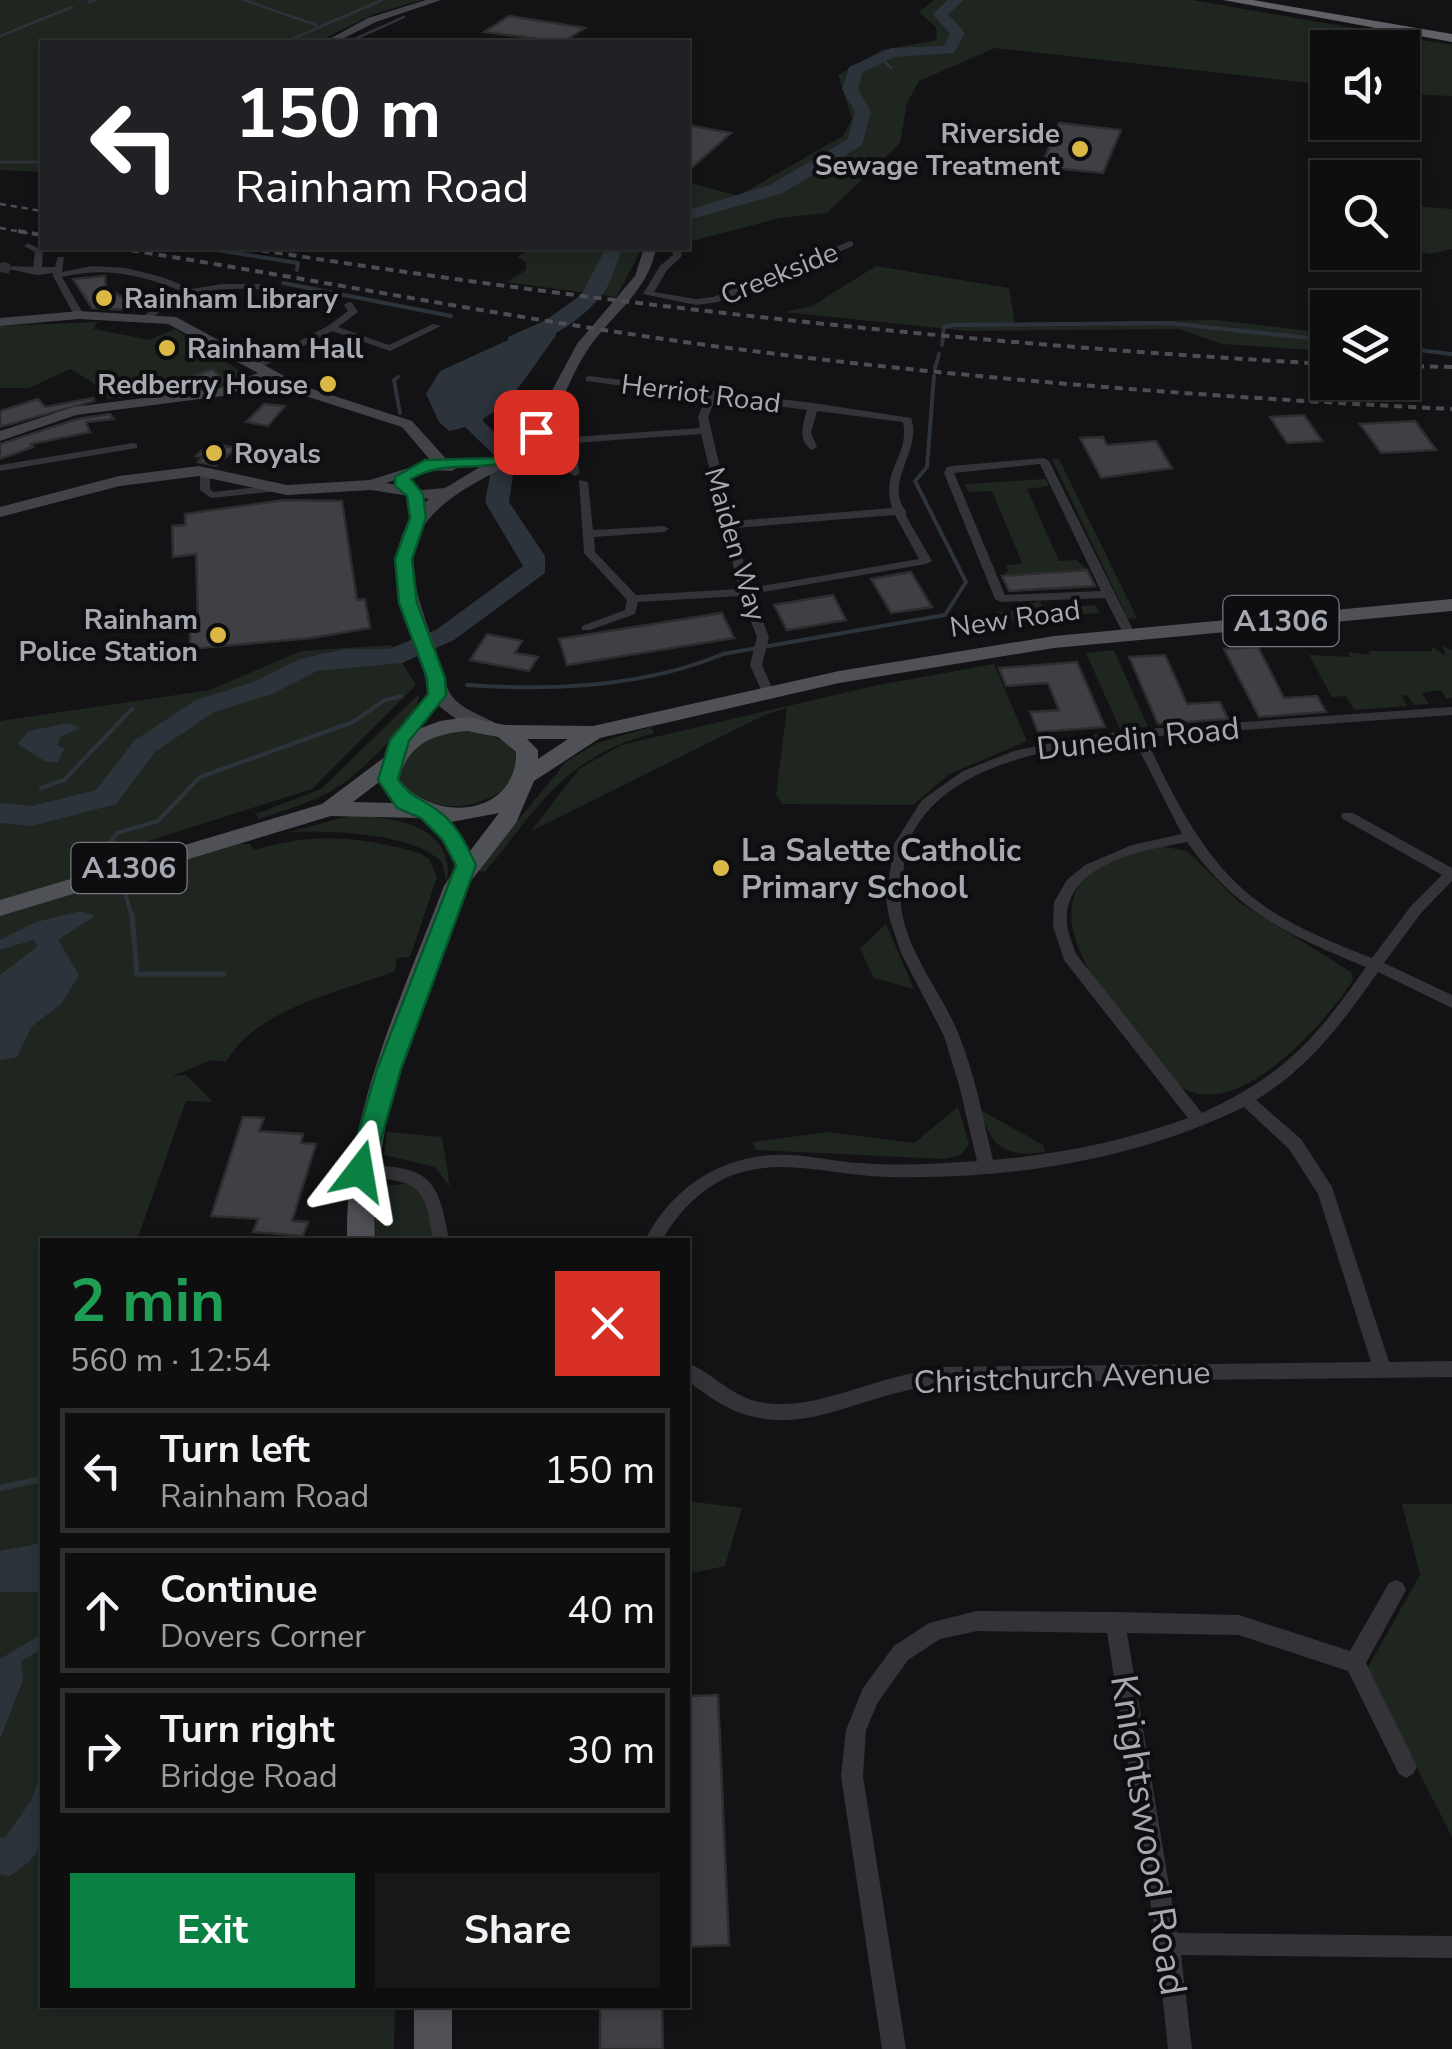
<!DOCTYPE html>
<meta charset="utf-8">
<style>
body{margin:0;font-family:"Nunito Sans",sans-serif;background:#171718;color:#f1f3f6;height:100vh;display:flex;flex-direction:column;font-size:38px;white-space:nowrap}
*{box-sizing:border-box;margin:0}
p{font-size:32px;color:#9b9c9e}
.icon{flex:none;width:55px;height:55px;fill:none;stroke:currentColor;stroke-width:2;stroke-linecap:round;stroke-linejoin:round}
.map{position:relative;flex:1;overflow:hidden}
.side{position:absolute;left:40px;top:1238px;width:650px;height:770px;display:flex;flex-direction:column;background:#0e0e0f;border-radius:0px;box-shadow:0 5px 15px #0003,0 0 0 2px #2e2e2f}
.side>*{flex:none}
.hud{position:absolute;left:40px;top:40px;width:650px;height:210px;border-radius:0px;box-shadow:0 5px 15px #0003,0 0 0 2px #2e2e2f;background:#202124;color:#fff;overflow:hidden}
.buttons{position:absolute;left:1310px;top:30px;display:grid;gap:20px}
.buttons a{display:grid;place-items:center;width:110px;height:110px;border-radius:0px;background:#0e0e0f;box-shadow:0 5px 15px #0003,0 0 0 2px #2e2e2f;font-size:50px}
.pin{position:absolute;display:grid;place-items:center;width:85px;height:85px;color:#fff;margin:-42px;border-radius:20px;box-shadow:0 5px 15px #0006}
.me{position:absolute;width:110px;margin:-55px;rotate:14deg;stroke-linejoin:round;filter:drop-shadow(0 0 8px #0008)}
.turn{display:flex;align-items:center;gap:35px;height:210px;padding:0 30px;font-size:45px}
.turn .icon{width:130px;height:130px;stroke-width:2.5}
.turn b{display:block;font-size:70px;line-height:85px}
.round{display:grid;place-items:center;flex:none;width:105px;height:105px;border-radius:0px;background:#171718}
.headline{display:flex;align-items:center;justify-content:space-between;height:170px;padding:0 30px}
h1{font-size:60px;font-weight:700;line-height:75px;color:#1e9e55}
.action{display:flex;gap:20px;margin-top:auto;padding:20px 30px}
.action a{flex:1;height:115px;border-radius:0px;background:#0b8043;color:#fff;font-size:40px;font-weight:700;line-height:115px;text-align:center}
.action a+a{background:#171718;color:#f1f3f6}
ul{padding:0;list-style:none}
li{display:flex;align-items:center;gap:30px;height:125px;margin:0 20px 15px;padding:0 10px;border:5px solid #2e2e2f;border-radius:0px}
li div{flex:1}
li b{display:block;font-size:38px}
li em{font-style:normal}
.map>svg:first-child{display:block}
</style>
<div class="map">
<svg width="1452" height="2049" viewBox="0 0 1452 2049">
<rect width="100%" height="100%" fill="#131214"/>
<g fill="#1f2620">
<path d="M0 0H421L374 14 317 42H42V172L0 170Z"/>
<path d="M934 0H1192L1452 45V96L1403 94 1402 48H1328L1327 85 995 48 919 81 907 103 900 143 827 213 780 218 688 242V182L738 196 843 136 852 119 838 75 882 50 937 40 936 27 919 12Z"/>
<path d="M1403 205 1452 209V249L1430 254 1403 250Z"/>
<path d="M531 248H638L639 254 616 297 507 282 526 270V262L517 257Z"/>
<path d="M876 266 1009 288 1015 323 1217 320 1327 333V351L1222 344 1179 329 967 331 784 312 812 306Z"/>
<path d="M97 322 94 329 149 340 175 329 248 376 226 389 108 399 92 382 70 369 29 388H0V326Z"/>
<path d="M1052 459H1059L1137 618 1128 619Z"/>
<path d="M1046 479 1049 486 1027 489 1059 561 1076 560 1088 570 1002 576 1008 571 1005 565 1022 564 1020 558 992 491 968 492 965 484Z"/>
<path d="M1040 601 1043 609 1095 605 1099 613 1000 620 995 612 1032 610 1030 604Z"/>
<path d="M391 645 416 685 312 789 111 853 121 880 238 844H250L254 850C317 832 357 836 420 853L429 859 437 877 410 957 397 958 395 971C338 993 257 1008 226 1062L212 1060 172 1076 186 1075 213 1102 186 1101 137 1240H42V2005H395L394 2049H0V721L210 690 301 651Z"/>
<path d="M1431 646 1446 656 1442 646 1452 650V698L1446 699 1441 690 1422 693 1429 704 1414 705 1407 695 1402 696 1407 706 1354 710 1346 696 1332 697 1309 655 1350 657 1348 652 1370 655 1369 651H1432Z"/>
<path d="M1114 650 1148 727 1120 729 1086 653Z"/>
<path d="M994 664 1027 741 948 775 913 805 782 804 776 794 787 708 767 714 531 831 579 769 621 745 878 685Z"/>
<path d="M419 694C423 713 360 773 339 786 315 802 286 810 258 819L256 814 321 789Z"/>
<path d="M651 727 654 733C563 758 542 803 485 872L477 870 566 762 597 743Z"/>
<path d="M465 731C486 733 503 736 516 754L512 784C479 808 455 811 416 800L398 779 406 754 435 736Z"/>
<path d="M349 816C393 816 457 825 447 884L442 862C411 832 332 831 290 832Z"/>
<path d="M1160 846 1187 851 1239 902 1351 972 1353 980C1325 1024 1237 1123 1181 1087 1143 1039 1021 926 1094 869 1112 855 1138 852 1160 846Z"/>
<path d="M886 924 914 989 874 978 860 949Z"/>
<path d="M958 1107 969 1144 961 1155 943 1159 756 1150 752 1142 828 1132 914 1143Z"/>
<path d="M981 1110 1043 1145 1045 1152C1007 1158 990 1148 981 1110Z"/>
<path d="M387 1132 442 1137 450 1187 435 1167 384 1155Z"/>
<path d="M407 1184C431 1194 431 1217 435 1240H376L374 1199 389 1185Z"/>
<path d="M688 1501 742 1508 725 1566 688 1574Z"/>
<path d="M1402 1504H1452V1837L1367 1669 1420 1575Z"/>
</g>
<g fill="#2d333b">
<path d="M558 327 555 337C523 379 505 421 449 431L439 422 426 394 440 371 535 328Z"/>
<path d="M69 723 79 728 61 737 57 745 64 749 58 762H46L18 744 29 731Z"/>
<path d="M81 911 95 916 58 940 79 975 61 1004 31 1027 17 1057 0 1060V975L38 946 33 940 0 950V940L36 922Z"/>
<path d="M42 1543V1592H0V1551Z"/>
<path d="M42 1634V1649L21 1661 23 1680 0 1739V1659Z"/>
<path d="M42 1772C43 1819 56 1850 9 1876L0 1874V1838L6 1837 32 1799Z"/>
</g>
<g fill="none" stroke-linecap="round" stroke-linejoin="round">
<g stroke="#2d333b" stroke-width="2.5">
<path d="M244 0 316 25"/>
<path d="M88 2 96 0"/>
<path d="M0 36 72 7"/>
<path d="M357 38 404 17"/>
<path d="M285 42 382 0"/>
<path d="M881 58 891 68"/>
<path d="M0 162H42"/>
</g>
<g stroke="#2d333b" stroke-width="4">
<path d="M204 248 298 263 297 270"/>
<path d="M283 283 451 316"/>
<path d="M942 345 944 327 953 325 1167 323 1328 340"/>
<path d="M1402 348 1452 354"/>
<path d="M935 368 939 354"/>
<path d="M398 377 394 380 400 413"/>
<path d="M467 685C551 691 645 687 723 654L945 615 966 582 915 481 927 467 934 376"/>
<path d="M41 788 64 780 132 709"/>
<path d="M108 846 117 833 158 821 200 777 353 722 385 700 402 696"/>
<path d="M125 893 132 917"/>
</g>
<path stroke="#2d333b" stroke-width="5" d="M132 915 137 974H224"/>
<path stroke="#2d333b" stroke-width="6" d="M0 1488 42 1479"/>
<g fill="#2d333b" fill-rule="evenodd">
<path d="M948 0H964L948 14 965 33 954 53 894 57 862 73 858 89 871 112 862 145 783 193 688 220V210L770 185 848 139 855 112 842 89 849 67 891 48 944 46 950 34 933 14Z"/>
<path d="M606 248H624C615 262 614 278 604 292 587 316 539 352 508 345V337L546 320 581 295Z"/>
<path d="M476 379 487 385 483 421 516 454 509 502 545 556V573L454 640 402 663 317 671 272 694 214 712 155 752 116 804 32 826 0 823V803L32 806 96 790 135 740 196 700 254 682 300 659 345 649H389L436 630 523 566 485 502 494 455 461 423 465 385Z"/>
</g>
</g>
<g fill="#404044" stroke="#2d2d2f" stroke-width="2.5">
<path d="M509 16 585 28 563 42 484 32Z"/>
<path d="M1059 123 1121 130 1103 173 1041 167Z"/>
<path d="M688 125 731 133 688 171Z"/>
<path d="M105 276 106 289 140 305 131 310 92 308 73 279Z"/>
<path d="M212 369 226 381 182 389 176 383Z"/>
<path d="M93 398 94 401 0 427V411L38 399 45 407Z"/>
<path d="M264 404 285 406 268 426 246 422Z"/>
<path d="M110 414 114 419 86 422 90 432 31 444 33 447 0 459V444L77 419Z"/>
<path d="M1304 415 1322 441 1287 443 1270 417Z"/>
<path d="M1415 421 1436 450 1381 453 1360 424Z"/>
<path d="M1103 437 1107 445 1156 441 1172 468 1101 478 1080 438Z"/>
<path d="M210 443 236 448 216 466 198 462 203 457 196 456Z"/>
<path d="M284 500 342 501 357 600 365 599 370 628 311 638 190 649V624L198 623 196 554 173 557 172 526 185 525V514Z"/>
<path d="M1087 570 1095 586 1009 591 1002 576Z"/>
<path d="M911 572 932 607 891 613 871 579Z"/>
<path d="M833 595 846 620 787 630 774 605Z"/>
<path d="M722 613 734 638 567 665 559 639Z"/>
<path d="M487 634 522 641 515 653 538 657 529 671 470 660Z"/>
<path d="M1258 647 1284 698 1317 696 1326 712 1259 717 1224 649Z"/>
<path d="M1165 655 1187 704 1220 702 1228 719 1158 724 1129 657Z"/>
<path d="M1077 662 1105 727 1038 732 1030 712 1059 710 1048 683 1006 686 999 668Z"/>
<path d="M243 1117 264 1118 259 1131 303 1134 301 1143 316 1144 292 1221 308 1222 303 1236 253 1232 258 1219 211 1216Z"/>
<path d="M718 1695 729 1945 688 1947V1696Z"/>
<path d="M600 2005H662L663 2049H600Z"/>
</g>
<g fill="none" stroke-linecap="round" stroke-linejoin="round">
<path stroke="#303034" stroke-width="10" stroke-dasharray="10 5" stroke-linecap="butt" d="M0 267 12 269"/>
<g fill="#343438" fill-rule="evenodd">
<path d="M850 241 853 242V246L718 302 696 305 643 294 660 266 673 255 672 248H680L682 256 667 270 654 292 696 299 713 297Z"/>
<path d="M28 243 43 251 42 267H55L58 257H64L62 272 92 266 126 268 162 277 192 289 222 284H270L274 287 270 290C239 288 204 287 175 301 166 306 158 314 149 319L144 316 158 304 183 292C144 275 104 266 62 277L84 315 79 318 74 315 53 276V273L37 275 8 269 12 266 33 267 35 252 24 246Z"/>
<path d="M349 302 352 303 358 312 338 327 389 345 433 324 441 326 390 351 332 331 258 369 250 367 328 326 348 311 344 305Z"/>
<path d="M589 376 813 403 911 418C923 450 883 482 906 511V516L932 561 926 564 752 594 769 637 762 665 774 692 768 696 762 692 750 665 757 637 741 596 638 602 635 614 590 630H582V626L625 610 627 600 584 553 579 480 588 482 593 530 664 526 669 529 664 532 594 537 595 552 636 595 739 589 701 434 573 443 580 473 575 476 570 473 562 440 566 419 571 416 576 419 573 437 700 428 698 417 706 397 586 381V377ZM716 398 807 410C803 425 797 441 812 450L817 447 811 433 817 411 903 422C910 456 880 471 892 508L733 521 708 417ZM895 515 919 559 750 588 735 528Z"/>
<path d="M133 443 137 444V448L0 471V465Z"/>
<path d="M1044 458 1049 461 1135 634 1133 637H1125L1105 598 1001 602 995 599 944 473 947 467 951 466ZM1040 464 1101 591 1005 595 954 473Z"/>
<path d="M205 470 210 473V489L213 492 278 485 283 488 278 491 211 498 200 490V473Z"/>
<path d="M1452 707V715L1145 737C1175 799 1203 861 1260 903 1293 927 1334 943 1372 958L1411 906 1442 875 1343 819 1341 816 1343 813H1353L1452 868V881L1421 913 1384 963 1452 995V1008L1378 972C1343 1022 1310 1067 1256 1100L1301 1139 1332 1187 1389 1362 1452 1361V1377L943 1383C920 1387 898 1392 875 1399 836 1411 796 1427 755 1417 729 1412 708 1396 688 1381V1363C712 1373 729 1394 755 1401 796 1411 837 1394 875 1383 898 1376 920 1371 943 1367L1371 1362 1318 1194 1289 1149 1244 1107C1133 1161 1008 1180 886 1177 839 1176 788 1159 742 1172 707 1182 680 1209 662 1240H645C674 1184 727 1152 790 1155 814 1156 837 1162 860 1163 899 1166 938 1164 977 1161L959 1085 944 1036 901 953 889 917 886 898 894 844 922 800 963 771 1014 751 1075 738 1133 730ZM1133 738 1182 834 1132 845 1085 865 1067 880 1054 902 1053 926 1064 960 1188 1118C1125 1141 1060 1154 993 1160 983 1118 975 1075 959 1035 943 995 913 961 903 918 899 902 901 888 903 873 905 863 904 851 908 843 942 761 1057 748 1133 738ZM1187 842C1236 911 1289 936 1366 967 1315 1040 1284 1075 1202 1113L1076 954C1073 945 1068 934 1067 924 1063 863 1142 851 1187 842Z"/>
<path d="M359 1164C426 1168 438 1172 449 1240H433C427 1204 427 1183 385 1179 374 1178 364 1178 353 1176L351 1171 353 1166Z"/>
<path d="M1396 1580 1403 1583 1406 1590 1366 1663 1417 1767 1413 1774 1406 1778 1399 1774 1348 1671 1239 1635 1127 1633 1177 1933 1452 1936V1958L1181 1955 1192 2049H1168L1157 1944 1107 1633 977 1631 940 1639 908 1660 878 1702 866 1730 863 1776 906 2049H882L841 1776 846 1730 863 1688 894 1646 929 1623 977 1611 1115 1612 1239 1615 1350 1651 1389 1583Z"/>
</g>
<g fill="#424348" fill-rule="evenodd">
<path d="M426 0H441L376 22 336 42H324L368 18Z"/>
<path d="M644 248H656C648 294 608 316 585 354 566 383 558 422 533 447 517 462 494 472 475 483 395 529 406 567 434 644 452 695 438 697 494 722V730C473 733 454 718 438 705L408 741 404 756 397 758 387 752 392 736 428 694C420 627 362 555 429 499L371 490 287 495 199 476 120 486 0 517V507L119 476 199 466 287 485 370 480 431 461 402 427 293 392 269 379 223 396 76 415 0 441V431L74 407 220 388 258 373 168 324 79 319 0 326V318L79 311 176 317 303 386 412 421 448 461 460 466 452 471 426 470 386 483 423 490 445 488 520 443 532 428 577 344 635 276Z"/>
</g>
<g fill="#505157" fill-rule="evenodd">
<path d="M1452 599V611L1054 648 839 683 600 738 534 781 516 823 467 886 389 1105 374 1196 375 1240H347C345 1113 400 1002 444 886L456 868 442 839 420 818 331 816 0 916V900L322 804 386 756 408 733 440 721 467 717 505 725 593 726 839 671 1054 636ZM467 731 498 737 516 752C517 817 433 824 399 779 408 744 433 734 467 731ZM527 739H568L538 759V750ZM379 782 394 803 353 802ZM499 813 470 851 451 822Z"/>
<rect x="414" y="2005" width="38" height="44"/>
</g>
<path fill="#616268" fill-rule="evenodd" d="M1223 0H1253L1452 34V42Z"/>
<g stroke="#4d4e53" stroke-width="2.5" stroke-dasharray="6 5" stroke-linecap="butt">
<path d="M0 204 42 211"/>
<path d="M0 228 33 234"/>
</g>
<g stroke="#4d4e53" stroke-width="4" stroke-dasharray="8 6" stroke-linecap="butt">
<path d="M18 231 42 235"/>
<path d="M117 248C319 280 519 320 721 347 964 379 1208 397 1452 409"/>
<path d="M247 248C606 305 965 344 1328 364"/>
<path d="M1402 366 1452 367"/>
</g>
</g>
<path fill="#0b8043" stroke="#07532c" stroke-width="2.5" d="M536 428 544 432C504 488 459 451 411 479L423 494 426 518 412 559 417 603 445 678 446 695 409 741 398 779C410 797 421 798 437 810 457 824 466 844 476 865L401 1069 372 1171 360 1181 347 1171 377 1069 456 865 442 839 421 818 397 808 378 780 390 740 428 694 427 678 399 603 395 559 410 518 407 496 395 486V477L425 460 496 458Z"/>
<g fill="#d9b845" stroke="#0e0d0f" stroke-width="4">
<circle cx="1080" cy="149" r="10"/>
<circle cx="104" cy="298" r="10"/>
<circle cx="167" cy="348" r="10"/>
<circle cx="328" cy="384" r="10"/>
<circle cx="214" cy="453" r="10"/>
<circle cx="218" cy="635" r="10"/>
<circle cx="721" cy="868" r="10"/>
</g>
<g text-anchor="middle" stroke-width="8" stroke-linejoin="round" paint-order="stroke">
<g font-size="28" font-weight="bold" fill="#a6a8b2" stroke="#0e0d0f" text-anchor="end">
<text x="1060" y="143">Riverside<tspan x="1060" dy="32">Sewage Treatment</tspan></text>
<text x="124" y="308" text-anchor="start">Rainham Library</text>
<text x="187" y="358" text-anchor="start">Rainham Hall</text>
<text x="308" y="394">Redberry House</text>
<text x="234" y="463" text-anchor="start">Royals</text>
<text x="198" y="629">Rainham<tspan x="198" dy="32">Police Station</tspan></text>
</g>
<g font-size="28" fill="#a6a8b2" stroke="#0e0d0f">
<text transform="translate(779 273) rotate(-22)" y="10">Creekside</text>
<text transform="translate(701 393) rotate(7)" y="10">Herriot Road</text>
<text transform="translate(736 544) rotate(74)" y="10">Maiden Way</text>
<text transform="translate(1015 618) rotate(-8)" y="10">New Road</text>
</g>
<g fill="#0e0d0f" stroke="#787a81" stroke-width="2.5">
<rect x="1223.5" y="596" width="115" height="50" rx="8"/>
<rect x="71.5" y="843" width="115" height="50" rx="8"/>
</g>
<g font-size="30" font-weight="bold" fill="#a6a8b2">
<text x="1281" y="631">A1306</text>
<text x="129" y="878">A1306</text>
</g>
<g font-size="32" fill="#a6a8b2" stroke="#0e0d0f">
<text transform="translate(1138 738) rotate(-6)" y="11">Dunedin Road</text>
<text transform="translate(1062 1377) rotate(-2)" y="11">Christchurch Avenue</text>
</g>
<g font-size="32" font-weight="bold" fill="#a6a8b2" stroke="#0e0d0f" text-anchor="start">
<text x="741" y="861">La Salette Catholic<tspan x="741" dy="37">Primary School</tspan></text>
</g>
<g font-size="38" fill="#a6a8b2" stroke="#0e0d0f">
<text transform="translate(1149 1835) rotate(81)" y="13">Knightswood Road</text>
</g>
</g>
</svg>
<div class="buttons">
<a><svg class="icon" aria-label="sound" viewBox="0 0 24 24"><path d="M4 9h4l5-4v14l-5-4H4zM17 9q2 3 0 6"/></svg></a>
<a><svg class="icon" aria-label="search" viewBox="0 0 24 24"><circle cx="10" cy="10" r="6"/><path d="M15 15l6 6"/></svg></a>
<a><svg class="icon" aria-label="layers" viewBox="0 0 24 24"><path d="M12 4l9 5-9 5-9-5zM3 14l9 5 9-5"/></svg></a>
</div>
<div class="pin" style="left:536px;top:432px;background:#d93025"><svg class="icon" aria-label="arrive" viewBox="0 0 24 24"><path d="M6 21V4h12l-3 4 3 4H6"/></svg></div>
<svg class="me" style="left:360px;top:1171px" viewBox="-20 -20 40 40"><path d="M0-17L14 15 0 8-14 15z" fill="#0b8043" stroke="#fff" stroke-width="4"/></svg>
<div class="hud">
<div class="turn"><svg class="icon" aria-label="left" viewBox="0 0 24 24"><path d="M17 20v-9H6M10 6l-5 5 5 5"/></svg><div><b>150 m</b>Rainham Road</div></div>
</div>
<section class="side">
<div class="headline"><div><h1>2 min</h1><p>560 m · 12:54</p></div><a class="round" style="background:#d93025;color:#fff"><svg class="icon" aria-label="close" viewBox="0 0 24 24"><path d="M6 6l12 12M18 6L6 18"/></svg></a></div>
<ul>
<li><svg class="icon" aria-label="left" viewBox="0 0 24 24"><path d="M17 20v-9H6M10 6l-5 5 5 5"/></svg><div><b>Turn left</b><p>Rainham Road</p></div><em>150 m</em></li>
<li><svg class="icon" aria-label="ahead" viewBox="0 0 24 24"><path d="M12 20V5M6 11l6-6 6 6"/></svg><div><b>Continue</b><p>Dovers Corner</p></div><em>40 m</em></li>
<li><svg class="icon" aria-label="right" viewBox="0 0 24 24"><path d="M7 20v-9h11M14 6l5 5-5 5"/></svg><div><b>Turn right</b><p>Bridge Road</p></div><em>30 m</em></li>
</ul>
<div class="action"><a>Exit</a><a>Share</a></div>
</section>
</div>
